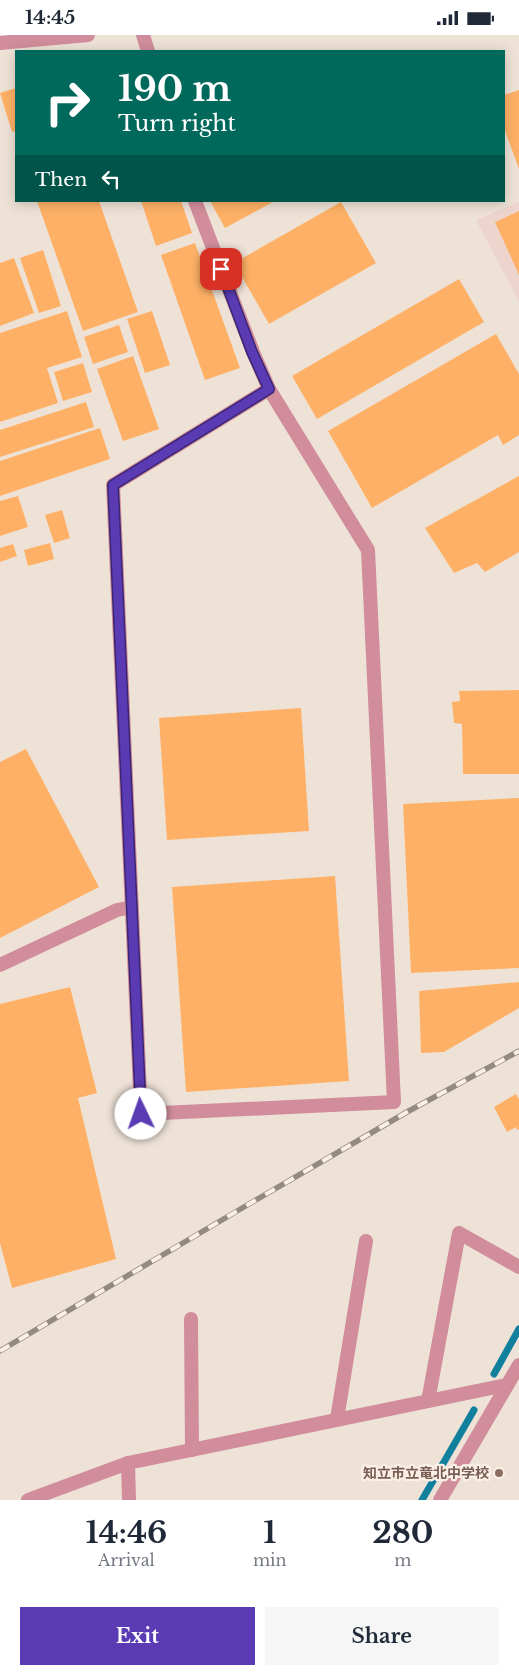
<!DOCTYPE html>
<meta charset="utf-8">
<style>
body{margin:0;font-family:"Libre Baskerville","Noto Sans JP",serif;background:#f6f6f7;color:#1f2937;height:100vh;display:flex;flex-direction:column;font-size:19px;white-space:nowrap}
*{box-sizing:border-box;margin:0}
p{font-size:16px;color:#747a83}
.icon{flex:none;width:28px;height:28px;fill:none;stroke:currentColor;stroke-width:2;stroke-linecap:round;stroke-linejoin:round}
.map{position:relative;height:1465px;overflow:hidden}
.drawer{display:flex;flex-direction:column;background:#fff;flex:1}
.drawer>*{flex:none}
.hud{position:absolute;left:15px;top:15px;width:490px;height:152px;border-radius:0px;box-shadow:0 2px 12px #0003;background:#00695c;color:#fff;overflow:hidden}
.pin{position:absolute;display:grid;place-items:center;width:42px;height:42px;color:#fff;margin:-21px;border-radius:10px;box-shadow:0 2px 8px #0006}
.me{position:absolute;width:55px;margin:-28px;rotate:357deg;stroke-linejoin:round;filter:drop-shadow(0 0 4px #0008)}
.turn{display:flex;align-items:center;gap:18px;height:105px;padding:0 20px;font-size:22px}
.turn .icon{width:65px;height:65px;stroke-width:2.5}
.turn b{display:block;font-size:35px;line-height:42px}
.then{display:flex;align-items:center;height:48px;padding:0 20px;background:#0003;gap:10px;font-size:19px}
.eta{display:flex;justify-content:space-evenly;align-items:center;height:85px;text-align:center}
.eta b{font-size:30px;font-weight:700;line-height:35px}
.button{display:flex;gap:10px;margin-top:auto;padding:10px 20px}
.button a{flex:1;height:58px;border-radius:0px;background:#5a3bb3;color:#fff;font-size:20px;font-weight:700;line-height:58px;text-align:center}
.button a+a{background:#f6f6f7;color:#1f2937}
.status{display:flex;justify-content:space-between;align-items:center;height:35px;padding:0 25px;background:#fff;direction:ltr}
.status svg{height:14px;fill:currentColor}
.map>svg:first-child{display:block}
</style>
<div class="status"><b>14:45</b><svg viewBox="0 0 49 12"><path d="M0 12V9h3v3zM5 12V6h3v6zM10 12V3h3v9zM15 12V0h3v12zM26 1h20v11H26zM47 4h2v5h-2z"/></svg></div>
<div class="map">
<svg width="519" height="1465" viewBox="0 0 519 1465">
<rect width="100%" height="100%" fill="#eee2d7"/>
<path fill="#edd4cd" d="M519 167V267L476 185Z"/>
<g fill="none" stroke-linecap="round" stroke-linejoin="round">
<g stroke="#10809d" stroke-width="7">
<path d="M494 1339 519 1294"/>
<path d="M422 1465 474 1375"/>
</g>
</g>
<g fill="#feb166">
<path d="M16 53V96L12 97 0 58Z"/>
<path d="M519 55V134L504 93V60Z"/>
<path d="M37 166H99L138 277 83 296Z"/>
<path d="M141 166H181L192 198 156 211Z"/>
<path d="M210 166H275L225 193Z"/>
<path d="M341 167 376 228 269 289 234 228Z"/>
<path d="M519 176V240L495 187Z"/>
<path d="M195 208 240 333 205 345 161 220Z"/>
<path d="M43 215 61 271 39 278 20 223Z"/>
<path d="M14 223 34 278 0 291V228Z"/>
<path d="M459 244 484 287 317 384 292 341Z"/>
<path d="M67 276 82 322 47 333 58 368 0 387V298Z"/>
<path d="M152 276 170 330 145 338 127 284Z"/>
<path d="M119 290 128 317 93 329 84 302Z"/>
<path d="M496 299 519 339V400L503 410 498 400 372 473 328 396Z"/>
<path d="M133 321 159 394 123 406 97 334Z"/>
<path d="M83 328 92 357 63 366 54 337Z"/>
<path d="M86 367 94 392 0 422V395Z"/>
<path d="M100 393 110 424 0 461V426Z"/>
<path d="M519 441V517L485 537 477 528 454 538 425 493Z"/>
<path d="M18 461 28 492 0 501V466Z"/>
<path d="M62 475 70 503 54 508 45 480Z"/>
<path d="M50 508 54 524 28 531 24 515Z"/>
<path d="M13 509 17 521 0 527V513Z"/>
<path d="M519 655V739H463L462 689 454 688 452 667 460 666 459 656Z"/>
<path d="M301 673 309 796 167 805 159 683Z"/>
<path d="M26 714 99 852 0 903V727Z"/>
<path d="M519 763V933L411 938 403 769Z"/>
<path d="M335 841 349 1046 186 1057 172 852Z"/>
<path d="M519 947V973L444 1017 421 1018 419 956Z"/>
<path d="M70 952 97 1058 78 1063 116 1224 12 1253 0 1208V969Z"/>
<path d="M516 1059 519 1064V1094L517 1095 516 1092 507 1097 494 1072Z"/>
</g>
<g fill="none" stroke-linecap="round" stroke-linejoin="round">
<g stroke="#d18d9b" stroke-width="14">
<path d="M143 0 148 16"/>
<path d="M195 166 253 317 269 354 368 515 394 1067 141 1079 113 450 269 354"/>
<path d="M0 930 117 875 132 872"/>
</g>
<g stroke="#d18d9b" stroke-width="14">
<path d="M191 1284 192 1415"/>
<path d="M428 1366 459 1198 519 1232"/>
<path d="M337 1384 366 1206"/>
<path d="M128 1428 129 1465"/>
<path d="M28 1465 128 1428 506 1350"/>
<path d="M440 1465 519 1330"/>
</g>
<path stroke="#d18d9b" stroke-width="14" d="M0 8 88 0"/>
<g stroke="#938a82" stroke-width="5.5">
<path id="rail" d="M0 1316 249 1169 407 1077 519 1016"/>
</g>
<use href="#rail" stroke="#fcefe4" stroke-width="4" stroke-dasharray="11" stroke-linecap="butt"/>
</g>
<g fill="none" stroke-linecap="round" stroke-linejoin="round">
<g stroke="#3a2674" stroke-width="12">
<path id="route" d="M141 1079 113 450 269 354 252 317 221 234"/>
</g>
<use href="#route" stroke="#5a3bb3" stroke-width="9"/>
</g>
<circle fill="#8d6e63" stroke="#fcefe4" stroke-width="2" cx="499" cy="1438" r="5"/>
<g text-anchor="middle" stroke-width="4.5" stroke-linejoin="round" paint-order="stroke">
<g font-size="14" font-weight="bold" fill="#785e54" stroke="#fcefe4" text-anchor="end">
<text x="489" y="1443">知立市立竜北中学校</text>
</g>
</g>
</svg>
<div class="pin" style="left:221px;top:234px;background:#d93025"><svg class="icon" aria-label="arrive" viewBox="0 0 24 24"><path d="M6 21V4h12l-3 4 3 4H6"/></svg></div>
<svg class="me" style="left:141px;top:1079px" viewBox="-20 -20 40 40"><circle r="19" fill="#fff"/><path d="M0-13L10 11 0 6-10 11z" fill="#5a3bb3"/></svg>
<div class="hud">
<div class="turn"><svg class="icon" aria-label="right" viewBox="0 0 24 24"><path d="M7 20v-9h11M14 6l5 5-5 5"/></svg><div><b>190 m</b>Turn right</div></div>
<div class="then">Then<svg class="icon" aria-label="left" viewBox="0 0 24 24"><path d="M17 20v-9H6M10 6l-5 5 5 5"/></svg></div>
</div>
</div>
<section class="drawer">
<div class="eta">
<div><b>14:46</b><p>Arrival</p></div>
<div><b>1</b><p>min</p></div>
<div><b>280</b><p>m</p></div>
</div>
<div class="button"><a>Exit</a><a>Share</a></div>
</section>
